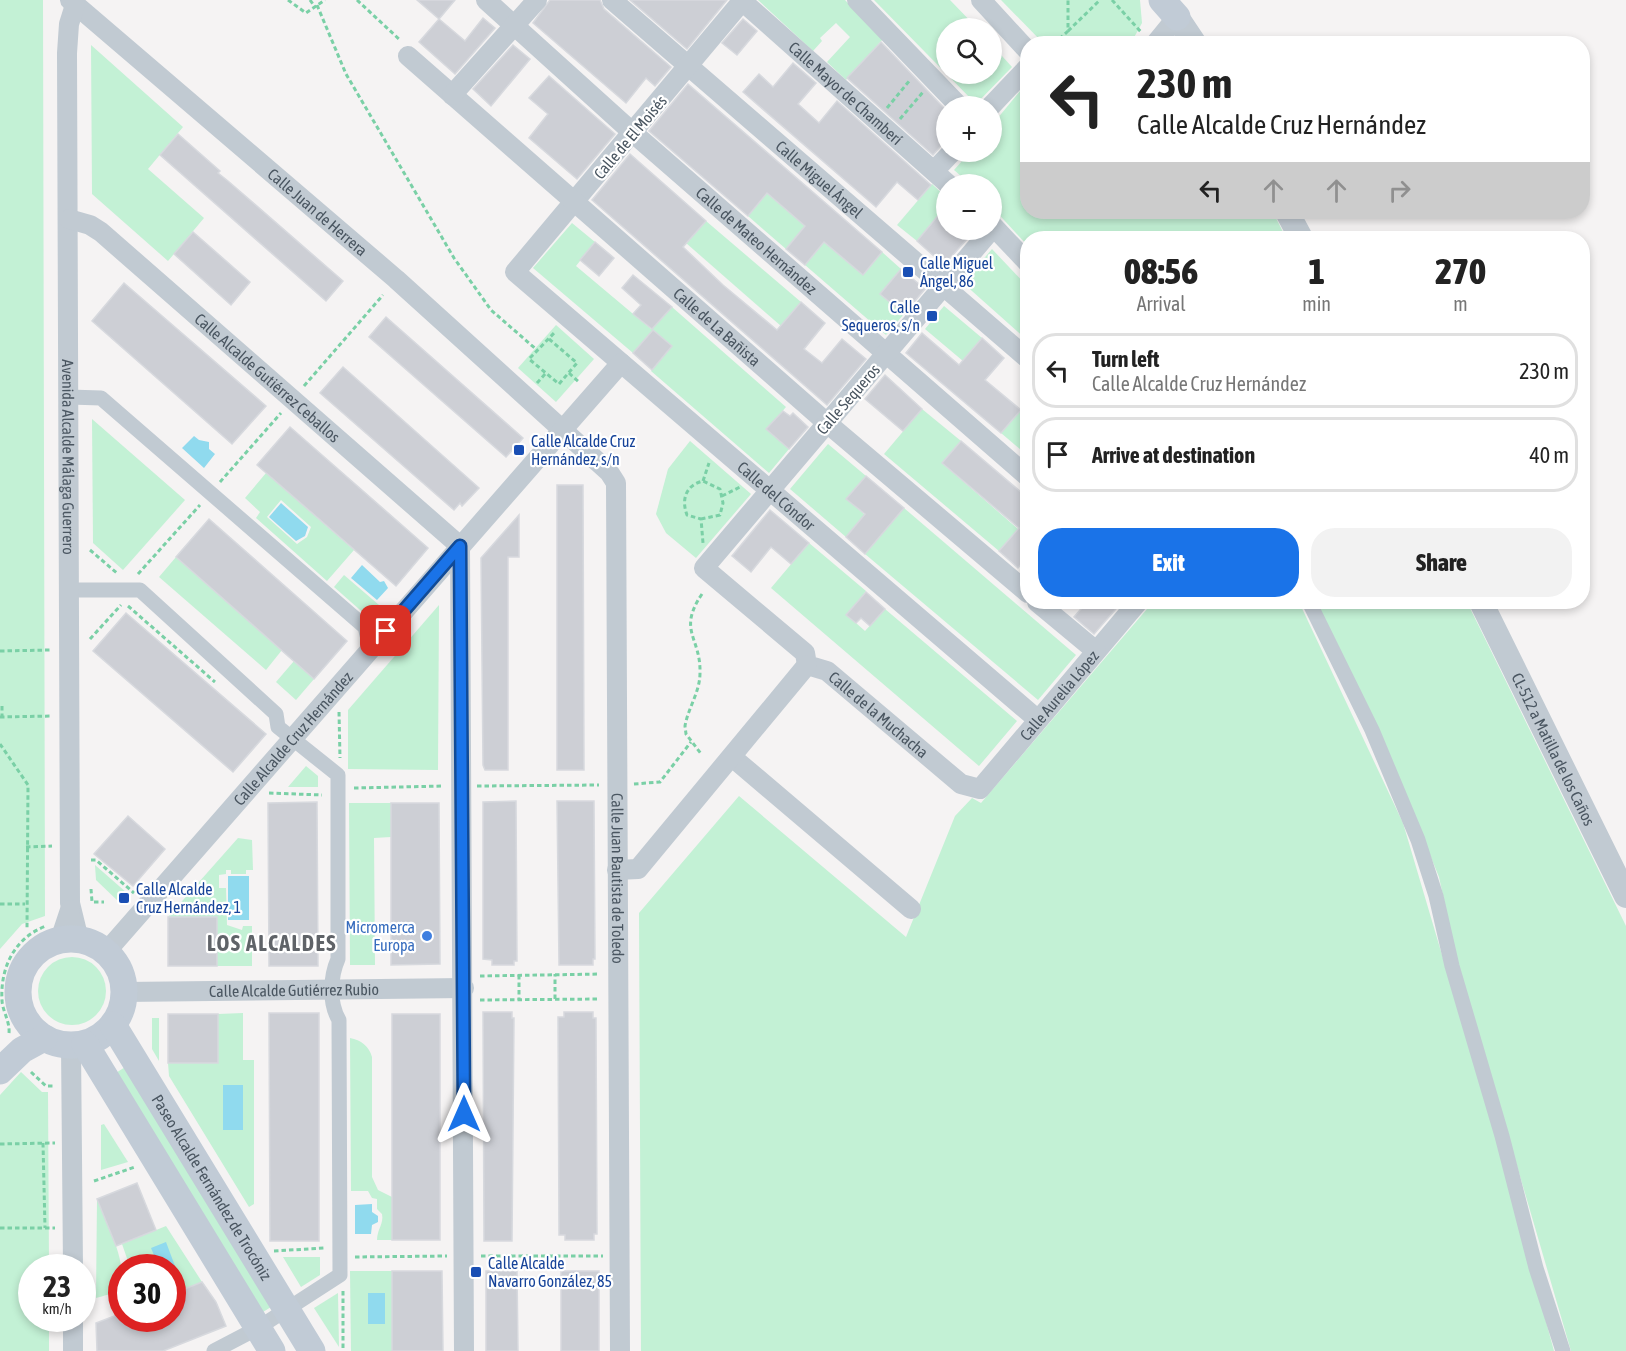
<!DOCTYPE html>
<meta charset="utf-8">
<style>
body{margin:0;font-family:"Asap Condensed",sans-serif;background:#f2f2f2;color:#222;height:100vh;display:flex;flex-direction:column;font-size:22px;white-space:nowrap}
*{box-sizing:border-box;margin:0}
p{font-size:20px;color:#767676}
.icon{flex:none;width:33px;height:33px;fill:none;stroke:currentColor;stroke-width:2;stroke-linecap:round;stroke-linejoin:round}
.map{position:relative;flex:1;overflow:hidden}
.sheet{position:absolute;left:1020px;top:231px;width:570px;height:378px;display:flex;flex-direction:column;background:#fff;border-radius:24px;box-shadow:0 3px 9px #0003}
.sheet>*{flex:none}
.guide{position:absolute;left:1020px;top:36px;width:570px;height:183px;border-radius:24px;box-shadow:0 3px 9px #0003;background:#fff;color:#222;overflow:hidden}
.controls{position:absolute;left:936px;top:18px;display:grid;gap:12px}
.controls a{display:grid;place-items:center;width:66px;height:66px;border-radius:50%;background:#fff;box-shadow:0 3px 9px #0003;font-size:30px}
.speed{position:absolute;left:18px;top:1254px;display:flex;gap:12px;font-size:30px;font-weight:700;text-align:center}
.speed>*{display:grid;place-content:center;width:78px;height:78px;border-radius:50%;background:#fff;box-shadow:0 3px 9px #0003;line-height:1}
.speed small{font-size:15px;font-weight:400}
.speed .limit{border:9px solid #d22;background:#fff;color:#111}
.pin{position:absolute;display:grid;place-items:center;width:51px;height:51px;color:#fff;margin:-26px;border-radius:12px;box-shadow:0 3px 9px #0006}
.me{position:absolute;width:66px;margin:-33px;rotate:0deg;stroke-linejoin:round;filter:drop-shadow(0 0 4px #0008)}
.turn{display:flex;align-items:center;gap:21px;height:126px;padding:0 18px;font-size:27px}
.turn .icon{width:78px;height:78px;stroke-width:2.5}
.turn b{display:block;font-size:42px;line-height:51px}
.lanes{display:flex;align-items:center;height:57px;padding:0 18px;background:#0003;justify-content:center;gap:30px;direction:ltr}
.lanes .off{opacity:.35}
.eta{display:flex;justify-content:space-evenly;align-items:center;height:102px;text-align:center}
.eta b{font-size:36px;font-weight:800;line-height:42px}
.primary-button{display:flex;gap:12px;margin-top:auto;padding:12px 18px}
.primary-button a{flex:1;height:69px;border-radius:24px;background:#1a73e8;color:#fff;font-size:24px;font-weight:800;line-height:69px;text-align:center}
.primary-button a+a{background:#f2f2f2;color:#222}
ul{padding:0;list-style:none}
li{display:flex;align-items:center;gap:18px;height:75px;margin:0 12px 9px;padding:0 6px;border:3px solid #e0e0e0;border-radius:24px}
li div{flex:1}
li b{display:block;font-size:22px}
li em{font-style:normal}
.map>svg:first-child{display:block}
</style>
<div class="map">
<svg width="1626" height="1351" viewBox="0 0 1626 1351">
<rect width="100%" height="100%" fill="#f5f3f3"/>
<g fill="#c3f1d5" fill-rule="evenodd">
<path d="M0 0H43L45 916 22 924 0 949Z"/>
<path d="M758 0H845L883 39 846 80 827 62 850 37 836 23 820 38 822 41 813 51Z"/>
<path d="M874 0H950L977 28H946V74H992V45L1012 67 976 104Z"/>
<path d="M1001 0H1140L1142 23 1131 43H1043Z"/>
<path d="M91 45 183 127 148 169 204 218 168 261 92 194Z"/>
<path d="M1025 85H1028V212H1273L1286 238H1028L1027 245 992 207V184H970L954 170 970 152H992V125Z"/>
<path d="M932 184 946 197V206L917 241 897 225Z"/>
<path d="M767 193 805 226 786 249 748 216Z"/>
<path d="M706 221 801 302 781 326 686 243Z"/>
<path d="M572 223 595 242 576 266 651 329 672 307 786 407 767 429 789 449 769 473 651 371 671 346 653 330 633 353 533 268Z"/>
<path d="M824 242 863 275 882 252 901 269 880 294 904 314 886 335 805 265Z"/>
<path d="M992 249 1027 286V340L963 283Z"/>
<path d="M944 306 982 338 963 361 925 329Z"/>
<path d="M556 325 594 359 556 402 518 368Z"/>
<path d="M1027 401V455L1001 433Z"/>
<path d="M922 409 961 441 942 463 1018 529 999 551 884 454Z"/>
<path d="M92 419 185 500 123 570 93 543Z"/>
<path d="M690 441 751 494 696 558 666 533 656 514 668 469Z"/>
<path d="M828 444 866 476 847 499 865 515 846 537 790 489Z"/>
<path d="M266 473 354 550 327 581 256 518 260 512 245 498ZM281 500 311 527 307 537 297 544 267 517Z"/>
<path d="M904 508 1076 655 1038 700 865 554Z"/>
<path d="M809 543 866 591 847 615 865 631 885 609 1017 721 979 766 771 588Z"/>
<path d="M176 557 282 650 266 670 159 577Z"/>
<path d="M344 575 379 605 368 617 334 587Z"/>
<path d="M1153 602H1299L1403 823 1495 1134 1554 1351H641L639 913 739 796 906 937 955 816 972 798 981 803Z"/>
<path d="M1316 602H1467L1626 926V1351H1571L1457 960 1439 877 1402 786Z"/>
<path d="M439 605 438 770 348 769V710Z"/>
<path d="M294 661 314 679 296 700 276 682Z"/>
<path d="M306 766 318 776V787H288Z"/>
<path d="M349 803H391V837L374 838 375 965H350Z"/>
<path d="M238 838 252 840 253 870H246V874H231V870H226V874L219 875V888H226L227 925 242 930 243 926H252V966H217V917H168Z"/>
<path d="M95 865 127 893 119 902 96 880Z"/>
<circle cx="72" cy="991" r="34"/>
<path d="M243 1013V1060H254V1204L249 1207 169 1076 168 1063H217L218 1014Z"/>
<path d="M152 1018H159V1061L152 1049Z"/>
<path d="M350 1038C361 1040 369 1046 372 1057V1177L378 1190 392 1197V1240H377C377 1229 384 1224 382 1214L377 1209V1199L372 1198 368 1191H351Z"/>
<path d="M130 1064 276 1304 258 1315 111 1076Z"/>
<path d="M21 1072 42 1092H48L49 1267 32 1268V1318L49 1319V1351H0V1095Z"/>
<path d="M104 1124 128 1162 101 1170V1125Z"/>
<path d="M97 1199C105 1218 132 1272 118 1289 113 1294 103 1296 96 1298Z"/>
<path d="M166 1226 202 1282 173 1294 172 1267 152 1248 159 1268 130 1267 122 1244Z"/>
<path d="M283 1257H320V1275L301 1287Z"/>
<path d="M350 1271H392V1351H351Z"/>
<path d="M338 1293 339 1347 314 1308Z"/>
</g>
<g fill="#90daee">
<path d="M194 436 199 440 209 442V449L215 454 204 468 182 448Z"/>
<path d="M281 503 308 527 305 536 296 541 269 517Z"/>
<path d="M362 565 380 582 384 581 388 588 377 600 351 578Z"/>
<rect x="228" y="876" width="21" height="44"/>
<rect x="223" y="1085" width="20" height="45"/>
<path d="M372 1204V1212L378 1216V1222L372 1225 371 1234H355V1205Z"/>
<path d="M166 1242 175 1266 173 1271 172 1268 159 1267 151 1248Z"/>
<rect x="368" y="1293" width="17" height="31"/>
</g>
<g fill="#cdcfd5" stroke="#d7d9de" stroke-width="1.5">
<path d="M417 0H455L439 19 465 41 483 18 495 28 455 74 419 42 439 19Z"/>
<path d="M550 0H600L604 9 671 67 655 86 646 78 626 103 533 23Z"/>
<path d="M630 0H727L687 49Z"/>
<path d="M743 19 757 31 737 55 722 43Z"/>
<path d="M881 42 946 110V140L933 155 847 78Z"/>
<path d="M513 45 530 59 491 106 473 89Z"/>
<path d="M793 63 816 83 798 104 819 123 837 101 931 185 918 200 897 182 876 207 743 92 759 74 773 87Z"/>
<path d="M549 76 615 134 577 179 529 138 548 114 529 98Z"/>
<path d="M688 84 882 252 863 275 824 242 805 265 786 249 805 226 767 193 748 216 649 131Z"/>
<path d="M178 134 220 171 218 173 228 181 343 281 326 301 160 155Z"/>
<path d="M630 154 706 221 683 247 723 285 777 330 801 302 825 323 804 349 822 363 842 339 866 359 827 405 592 200Z"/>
<path d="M946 206V230H975L944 265 917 241Z"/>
<path d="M193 232 250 282 231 305 174 254Z"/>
<path d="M595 242 614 258 599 276 580 260Z"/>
<path d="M901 269 925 289 904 314 880 294Z"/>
<path d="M633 275 672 307 652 329 633 314 641 305 622 288Z"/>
<path d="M124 283 266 406 232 444 92 321Z"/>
<path d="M386 317 523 438 506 457 369 337Z"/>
<path d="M653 330 672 346 652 370 633 353Z"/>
<path d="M922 333 959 365 982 338 1004 358 985 380 1021 410 1001 433 906 353Z"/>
<path d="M343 367 479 488 462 506 460 503 454 510 320 393Z"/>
<path d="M885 375 922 409 903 431 865 399Z"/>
<path d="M783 411 790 416 793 413 808 427 789 449 766 429Z"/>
<path d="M290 427 428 548 396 586 257 465Z"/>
<path d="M961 441 1028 498V557L1018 568 999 551 1019 528 942 463Z"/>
<path d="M866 476 904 508 865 554 846 537 865 514 846 499Z"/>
<path d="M557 485H583L584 770H557Z"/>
<path d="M770 510 809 543 791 564 771 547 751 572 732 556Z"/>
<path d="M519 515V557H508V770H485L483 765 481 558Z"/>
<path d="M209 519 347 641 314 679 176 557Z"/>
<path d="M866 592 885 609 870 626 861 618 856 623 846 615Z"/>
<path d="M1087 602H1122L1094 634 1074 617Z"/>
<path d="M126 613 266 734 233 772 93 651Z"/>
<path d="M516 801 517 961H514V965H492V960L483 959V802Z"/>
<path d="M557 801H594L595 959H593V965H559Z"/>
<path d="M317 802 318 966H269L268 803Z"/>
<path d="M391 803H439L440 964 391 965Z"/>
<path d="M128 816 165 849 133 886 94 854Z"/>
<rect x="168" y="917" width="49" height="49"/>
<path d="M483 1012H512V1018H514L512 1241H484Z"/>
<path d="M564 1012H593V1018H596L597 1234H594V1240H565V1235H559L558 1017H564Z"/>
<path d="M269 1013H319V1241H270Z"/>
<rect x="168" y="1014" width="50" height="49"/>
<rect x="392" y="1014" width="48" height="226"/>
<path d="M137 1183 156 1230 116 1246 97 1199Z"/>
<path d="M392 1271H442L443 1351H392Z"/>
<path d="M486 1271H517L518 1351H486Z"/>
<rect x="561" y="1271" width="38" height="80"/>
<path d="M202 1282 216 1302 226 1326 163 1351H97L96 1323 122 1313V1318H172V1294Z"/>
</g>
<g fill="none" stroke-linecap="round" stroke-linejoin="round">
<g stroke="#7ad0a6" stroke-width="3" stroke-dasharray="4.5 3" stroke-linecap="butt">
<path d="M288 0 306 13 325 0"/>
<path d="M310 0 315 7"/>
<path d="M357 0 400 40"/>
<path d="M1112 0 1141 32"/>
<path d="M317 5 346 74 454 258 491 310 537 350"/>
<path d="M1068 31 1100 0"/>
<path d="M1054 44 1068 31V0"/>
<path d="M887 108 910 80"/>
<path d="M900 119 923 92"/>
<path d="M549 339 577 363 559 384 529 359 556 331"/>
<path d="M569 373 579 382"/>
<path d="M537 383 546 373"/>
<path d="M304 386 383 295"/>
<path d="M703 481 709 463"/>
<path d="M220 482 281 413"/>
<path d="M722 496 740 487"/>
<path d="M701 519 720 515 723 503 720 489 703 481C686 485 681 499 687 515L701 519 703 543"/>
<path d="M90 550 118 574"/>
<path d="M138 574 200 505"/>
<path d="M702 594C677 631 701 637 700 673 700 692 688 708 685 726L686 734 702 755"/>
<path d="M128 606 215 682"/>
<path d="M90 639 121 605"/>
<path d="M0 651 51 650"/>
<path d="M2 706V717"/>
<path d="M339 712 340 758"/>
<path d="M0 717 52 716"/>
<path d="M0 744 28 785 27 928"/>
<path d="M634 784 660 782 691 742"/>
<path d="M477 786 599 785"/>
<path d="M354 788 443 786"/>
<path d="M269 793 322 795"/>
<path d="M26 847 52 846"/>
<path d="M91 860H96L134 893"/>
<path d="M91 889 92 902H104"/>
<path d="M0 904H25"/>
<path d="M519 975V1000"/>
<path d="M480 976 600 974"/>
<path d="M555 999V974"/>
<path d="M480 1000 600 999"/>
<path d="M9 1033C10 1022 3 1012 2 1001 0 968 14 938 46 926"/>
<path d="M31 1072 46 1086H55"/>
<path d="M43 1143 45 1228"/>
<path d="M0 1144 55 1143"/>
<path d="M94 1181 135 1167"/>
<path d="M0 1228H55"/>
<path d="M274 1251 324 1248"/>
<path d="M481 1256H603"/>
<path d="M355 1257 447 1256"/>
<path d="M343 1291V1351"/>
</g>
<g stroke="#c1cad2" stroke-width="15">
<path d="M69 397 101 398 365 627 368 639 374 645"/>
<path d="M79 590H140L276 714 278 727 338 775V959C330 977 329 1003 339 1020L340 1275 258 1328 214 1351"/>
<path d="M1309 602 1372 730 1418 840 1436 896 1452 966 1502 1136 1536 1268 1563 1351"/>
</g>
<g stroke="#c1cad2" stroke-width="20">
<path id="s1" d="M70 0 396 279 609 472 616 483 620 1351"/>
<path id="s2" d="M486 0 632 132 1028 477"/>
<path id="s3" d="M612 0 1028 359"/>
<path id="s4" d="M741 0 948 184"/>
<path id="s5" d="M743 0 515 272 1037 719"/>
<path d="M857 0 959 106"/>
<path d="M981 0 1028 51"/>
<path id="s6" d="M75 5 69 24 67 53 70 903 79 940"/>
<path d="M1155 44 1177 17"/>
<path id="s7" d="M408 56 827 423 1028 593"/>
<path d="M452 95 537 0"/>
<path d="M991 106 1028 67"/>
<path d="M934 171 952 152"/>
<path id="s8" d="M69 219 90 225 101 232 460 546"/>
<path d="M992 225 1028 263"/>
<path id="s9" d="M991 230 704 568 805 653 807 665 827 671 961 784 980 789 1138 602"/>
<path d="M460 546 464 1351"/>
<path d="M1037 602 1096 651"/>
<path d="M732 757 911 909"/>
<path d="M617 870 638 869 807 665"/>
<path d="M60 940 70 910"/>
<path id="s10" d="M106 952 621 363"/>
<path id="s11" d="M124 992 464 988"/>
<path d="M71 1046 73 1268"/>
<path d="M73 1318V1351"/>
</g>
<g stroke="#c1cad2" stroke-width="24">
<path d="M1177 17 1195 44"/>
<path d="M1287 212 1301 238"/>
<path id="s12" d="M1481 602 1626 896"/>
</g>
<g stroke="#c1cbd6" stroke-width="27">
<path d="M1162 0 1177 17"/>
<circle cx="71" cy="992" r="53"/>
<path id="s13" d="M113 1025 312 1351"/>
<path d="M85 1044 272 1351"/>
<path d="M0 1071 22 1050 44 1038"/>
</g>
</g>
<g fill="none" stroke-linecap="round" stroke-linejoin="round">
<g stroke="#114b97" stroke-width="15">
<path id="route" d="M386 631 460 546 464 1114"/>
</g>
<use href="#route" stroke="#1a73e8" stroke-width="10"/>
</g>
<g fill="#1a4fb4" stroke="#fff" stroke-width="2">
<rect x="902" y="266" width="12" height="12" rx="3"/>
<rect x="926" y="310" width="12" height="12" rx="3"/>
<rect x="513" y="444" width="12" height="12" rx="3"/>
<rect x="118" y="892" width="12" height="12" rx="3"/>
<rect x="470" y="1266" width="12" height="12" rx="3"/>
</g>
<circle fill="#3f7fe0" stroke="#fff" stroke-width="2" cx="427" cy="936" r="6"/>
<g text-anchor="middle" stroke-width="4.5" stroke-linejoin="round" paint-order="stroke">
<g font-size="16" fill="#4a5661" stroke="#fff">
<text dy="6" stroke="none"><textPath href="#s4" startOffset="140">Calle Mayor de Chamberí</textPath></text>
<text transform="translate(630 137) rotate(-50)" y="6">Calle de El Moisés</text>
<text dy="6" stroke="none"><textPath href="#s3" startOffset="274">Calle Miguel Ángel</textPath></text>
<text dy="6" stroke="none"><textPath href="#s1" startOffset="326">Calle Juan de Herrera</textPath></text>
<text dy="6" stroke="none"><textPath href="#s2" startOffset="362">Calle de Mateo Hernández</textPath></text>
<text dy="6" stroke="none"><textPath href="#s7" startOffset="411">Calle de La Bañista</textPath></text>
<text dy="6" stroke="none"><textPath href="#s8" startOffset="256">Calle Alcalde Gutiérrez Ceballos</textPath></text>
<text transform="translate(848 399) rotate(-49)" y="6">Calle Sequeros</text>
<text dy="6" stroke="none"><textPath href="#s6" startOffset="453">Avenida Alcalde Málaga Guerrero</textPath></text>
<text dy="6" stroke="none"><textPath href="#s5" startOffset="699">Calle del Cóndor</textPath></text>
<text dy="6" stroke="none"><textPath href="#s9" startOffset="926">Calle Aurelia López</textPath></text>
<text dy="6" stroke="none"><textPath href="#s9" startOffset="676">Calle de la Muchacha</textPath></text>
<text dy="6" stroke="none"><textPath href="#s10" startOffset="284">Calle Alcalde Cruz Hernández</textPath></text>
<text dy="6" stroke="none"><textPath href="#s12" startOffset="164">CL-512 a Matilla de los Caños</textPath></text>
<text dy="6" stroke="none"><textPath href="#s1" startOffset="1125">Calle Juan Bautista de Toledo</textPath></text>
<text dy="6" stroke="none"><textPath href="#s11" startOffset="170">Calle Alcalde Gutiérrez Rubio</textPath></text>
<text dy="6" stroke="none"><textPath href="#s13" startOffset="190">Paseo Alcalde Fernández de Trocóniz</textPath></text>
</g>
<g font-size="16" fill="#164399" stroke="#fff" text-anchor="start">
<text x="920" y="269">Calle Miguel<tspan x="920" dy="18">Ángel, 86</tspan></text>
<text x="920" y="313" text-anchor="end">Calle<tspan x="920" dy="18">Sequeros, s/n</tspan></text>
<text x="531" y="447">Calle Alcalde Cruz<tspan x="531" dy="18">Hernández, s/n</tspan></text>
<text x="136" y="895">Calle Alcalde<tspan x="136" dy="18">Cruz Hernández, 1</tspan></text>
<text x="488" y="1269">Calle Alcalde<tspan x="488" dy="18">Navarro González, 85</tspan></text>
</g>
<g font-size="16" fill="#366cbe" stroke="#fff" text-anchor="end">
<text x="415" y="933">Micromerca<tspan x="415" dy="18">Europa</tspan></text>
</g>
<g font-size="22" font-weight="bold" letter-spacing="1.5" fill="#5f6368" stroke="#fff">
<text x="272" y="951">LOS ALCALDES</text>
</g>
</g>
</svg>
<div class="controls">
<a><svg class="icon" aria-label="search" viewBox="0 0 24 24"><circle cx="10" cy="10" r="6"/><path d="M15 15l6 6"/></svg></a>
<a>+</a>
<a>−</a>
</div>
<div class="speed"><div>23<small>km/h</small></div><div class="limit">30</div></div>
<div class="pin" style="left:386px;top:631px;background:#d93025"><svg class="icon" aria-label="arrive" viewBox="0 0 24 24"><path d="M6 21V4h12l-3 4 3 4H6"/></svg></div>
<svg class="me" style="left:464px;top:1114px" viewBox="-20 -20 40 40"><path d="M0-17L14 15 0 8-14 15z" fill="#1a73e8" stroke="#fff" stroke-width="4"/></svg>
<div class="guide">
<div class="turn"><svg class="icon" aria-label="left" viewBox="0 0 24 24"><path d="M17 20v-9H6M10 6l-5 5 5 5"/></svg><div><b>230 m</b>Calle Alcalde Cruz Hernández</div></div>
<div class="lanes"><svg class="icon" aria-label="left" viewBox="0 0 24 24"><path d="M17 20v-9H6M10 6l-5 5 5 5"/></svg><svg class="icon off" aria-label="ahead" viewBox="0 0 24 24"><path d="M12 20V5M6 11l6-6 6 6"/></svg><svg class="icon off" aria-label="ahead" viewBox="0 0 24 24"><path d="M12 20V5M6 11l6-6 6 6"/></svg><svg class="icon off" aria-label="right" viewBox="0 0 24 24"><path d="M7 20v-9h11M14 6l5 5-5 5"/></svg></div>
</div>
<section class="sheet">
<div class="eta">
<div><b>08:56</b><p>Arrival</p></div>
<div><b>1</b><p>min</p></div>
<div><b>270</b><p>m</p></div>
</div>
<ul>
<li><svg class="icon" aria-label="left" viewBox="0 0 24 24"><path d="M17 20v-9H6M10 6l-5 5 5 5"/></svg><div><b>Turn left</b><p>Calle Alcalde Cruz Hernández</p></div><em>230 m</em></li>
<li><svg class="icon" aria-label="arrive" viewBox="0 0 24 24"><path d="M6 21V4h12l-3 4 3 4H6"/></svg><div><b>Arrive at destination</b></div><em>40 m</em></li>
</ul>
<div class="primary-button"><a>Exit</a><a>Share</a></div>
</section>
</div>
